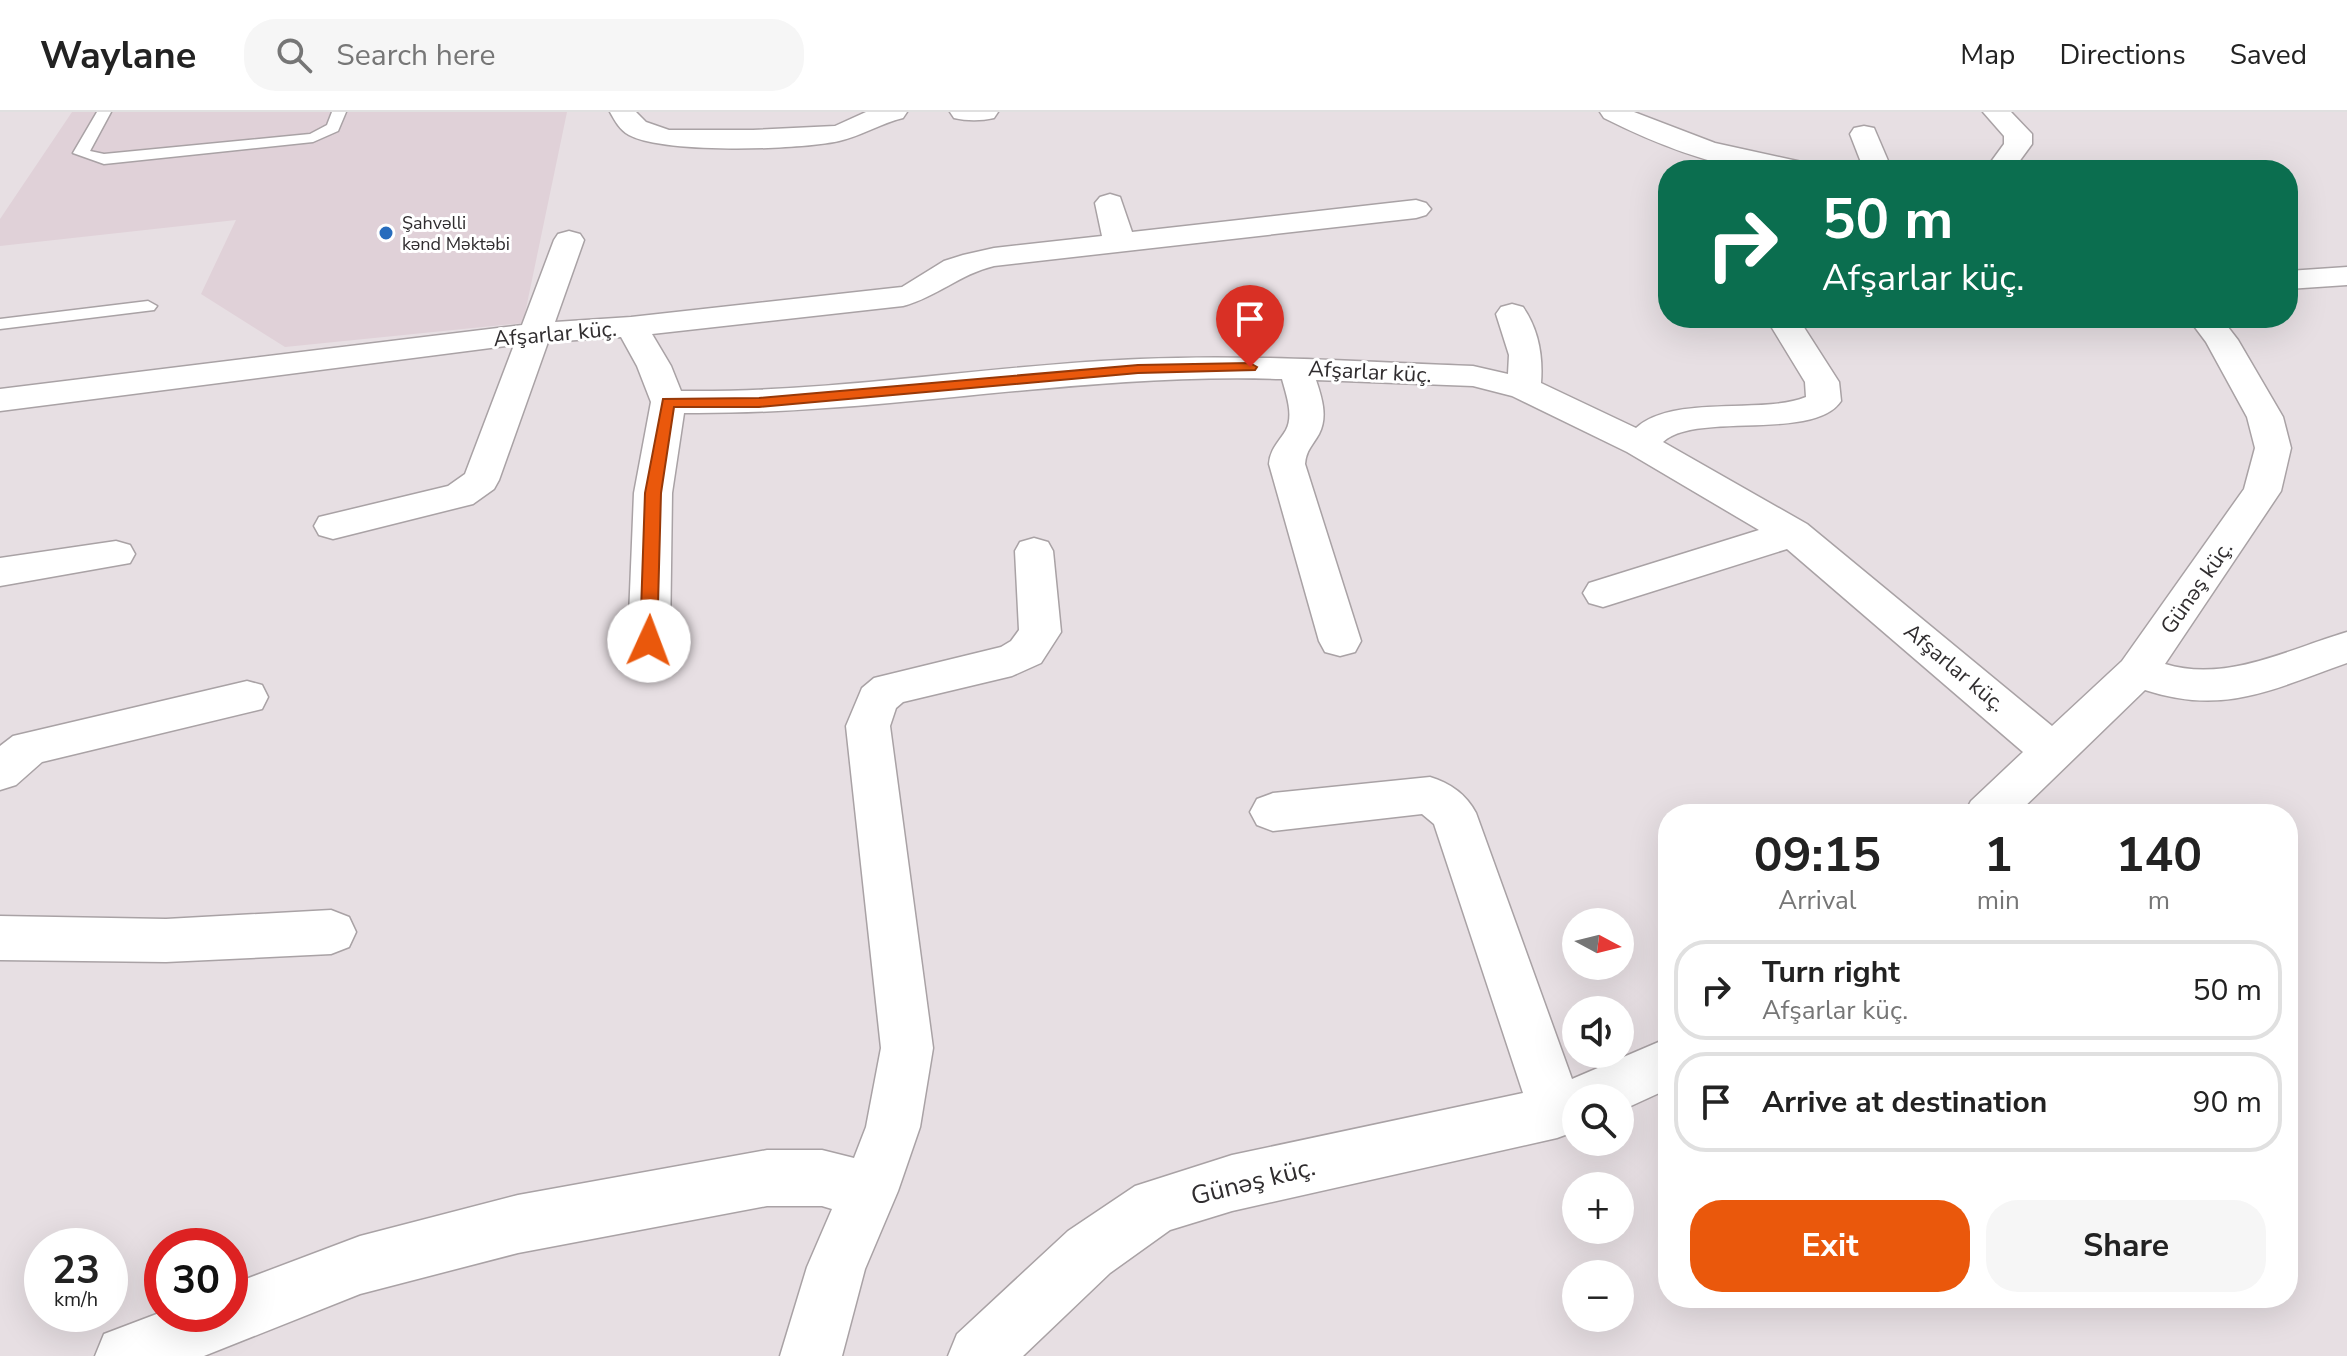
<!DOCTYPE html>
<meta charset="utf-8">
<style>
body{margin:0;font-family:"Nunito Sans",sans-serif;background:#f6f6f6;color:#222;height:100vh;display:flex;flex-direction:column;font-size:30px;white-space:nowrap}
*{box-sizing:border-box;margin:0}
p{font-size:26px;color:#767676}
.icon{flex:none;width:44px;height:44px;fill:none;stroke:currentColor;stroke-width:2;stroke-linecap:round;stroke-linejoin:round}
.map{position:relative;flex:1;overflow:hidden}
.sheet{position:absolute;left:1658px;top:692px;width:640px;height:504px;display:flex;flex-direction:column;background:#fff;border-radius:32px;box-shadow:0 8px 32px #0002}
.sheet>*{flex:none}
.top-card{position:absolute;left:1658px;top:48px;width:640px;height:168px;border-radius:32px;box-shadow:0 8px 32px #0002;background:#0b6e4f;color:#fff;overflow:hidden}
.needle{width:52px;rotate:97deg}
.controls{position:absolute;left:1562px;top:796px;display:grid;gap:16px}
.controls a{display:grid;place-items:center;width:72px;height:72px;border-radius:50%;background:#fff;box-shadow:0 8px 32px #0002;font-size:40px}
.speed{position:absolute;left:24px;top:1116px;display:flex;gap:16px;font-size:40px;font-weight:700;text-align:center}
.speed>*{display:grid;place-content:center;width:104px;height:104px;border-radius:50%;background:#fff;box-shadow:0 8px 32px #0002;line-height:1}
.speed small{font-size:20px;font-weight:400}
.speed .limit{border:12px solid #d22;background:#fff;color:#111}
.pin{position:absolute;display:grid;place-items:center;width:68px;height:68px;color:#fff;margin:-82px -34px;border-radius:50% 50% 50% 0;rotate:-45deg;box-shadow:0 0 8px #0007}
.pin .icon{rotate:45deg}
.me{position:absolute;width:88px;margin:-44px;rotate:2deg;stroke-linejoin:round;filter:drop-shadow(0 0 6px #0008)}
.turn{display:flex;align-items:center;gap:28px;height:168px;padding:0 32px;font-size:36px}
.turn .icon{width:104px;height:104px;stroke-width:2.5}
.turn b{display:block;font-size:56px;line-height:68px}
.eta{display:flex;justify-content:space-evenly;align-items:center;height:136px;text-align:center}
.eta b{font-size:48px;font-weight:700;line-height:56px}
.button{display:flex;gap:16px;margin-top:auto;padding:16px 32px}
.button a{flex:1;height:92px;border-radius:32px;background:#ea580c;color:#fff;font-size:32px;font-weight:700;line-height:92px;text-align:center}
.button a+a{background:#f6f6f6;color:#222}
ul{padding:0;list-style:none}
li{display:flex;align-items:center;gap:24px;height:100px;margin:0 16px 12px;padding:0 16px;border:4px solid #e0e0e0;border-radius:32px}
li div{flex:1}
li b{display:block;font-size:30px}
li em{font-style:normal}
header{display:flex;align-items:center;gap:48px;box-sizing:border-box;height:112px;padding:0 40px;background:#fff;border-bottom:2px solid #e0e0e0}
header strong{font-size:38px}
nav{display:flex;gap:44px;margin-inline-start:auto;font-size:28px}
.search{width:560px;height:72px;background:#f6f6f6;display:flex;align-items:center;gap:20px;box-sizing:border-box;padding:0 28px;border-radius:32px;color:#767676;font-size:30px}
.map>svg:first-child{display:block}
</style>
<header>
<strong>Waylane</strong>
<div class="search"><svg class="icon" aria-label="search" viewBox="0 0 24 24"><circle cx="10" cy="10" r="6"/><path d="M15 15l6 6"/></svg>Search here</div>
<nav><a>Map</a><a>Directions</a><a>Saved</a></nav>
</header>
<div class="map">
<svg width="2347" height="1244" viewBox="0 0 2347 1244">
<rect width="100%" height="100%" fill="#e7dfe3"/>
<path fill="#e0d1d8" d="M72 0H567L523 211 285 235 201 182 236 108 0 134V107Z"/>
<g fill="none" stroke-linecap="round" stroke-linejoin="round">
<g stroke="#a9a2a5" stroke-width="3">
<g id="service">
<path d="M97 0H111L90 39 104 42 310 22 327 13 332 0H346L338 19 313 30 104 52 73 41Z"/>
<path d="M148 189 157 194 154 198 0 217V207Z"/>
</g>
</g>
<g stroke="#a9a2a5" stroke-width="3">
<g id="minor">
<path d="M610 0H636L646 10 669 18H753L835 14 866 0H907L903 6C881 11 862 24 839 29 799 38 664 42 629 23 620 18 615 9 610 0Z"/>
<path d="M950 0H998L994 6C981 9 967 9 954 6Z"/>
<path d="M1600 0H1634L1715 31 1811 52 1815 58C1795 58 1772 61 1752 58 1701 50 1650 29 1604 6Z"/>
<path d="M1983 0H2011L2032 22V32L2013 58H1985L2004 32V24Z"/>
<path d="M1864 14 1874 16 1892 58H1864L1850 22 1854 16Z"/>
<path d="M1110 82 1120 85 1132 120 1416 88 1426 91 1431 97 1426 103 1416 106 994 154C960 162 937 185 903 194L652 222 671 254 681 279C835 281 987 253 1140 247 1251 242 1362 250 1473 254L1508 262 1509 243 1496 202 1501 195 1512 192 1523 195C1539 218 1543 245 1541 271L1636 316C1673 282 1763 303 1806 285L1805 270 1766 206H1798L1839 270 1841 289C1814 330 1695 299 1663 330L1807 412 2052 614 2122 549 2244 377 2255 336 2247 305 2206 230 2188 206H2221L2238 228 2283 305 2291 336 2281 379 2165 552C2226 571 2289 537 2347 520V551C2273 577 2224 604 2145 578L2017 702H1964L1971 689 2023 640 1787 437 1603 495 1589 491 1583 481 1589 471 1759 418 1627 340 1512 284 1473 274 1316 268C1322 286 1328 305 1319 322 1313 333 1306 338 1305 352L1361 529 1355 540 1340 544 1325 540 1319 529 1269 352C1270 337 1279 330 1286 318 1294 303 1286 282 1282 267 1081 260 884 303 684 301L672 381 670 529 664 540 649 544 634 540 628 529 634 381 651 290 637 254 621 225 548 230 499 368 494 377 473 392 333 427 319 423 314 414 319 405 448 374 465 362 514 233 0 299V277L522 213 554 128 558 122 569 119 580 122 584 128 555 210 631 205 902 175 944 149 963 143 994 136 1102 124 1095 91 1100 85Z"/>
<path d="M2347 155V173L2288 177V159Z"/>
<path d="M1034 426 1048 430 1053 439 1061 520 1041 551 1012 564 903 590 896 596 890 614 933 936 920 1015 898 1079 865 1157 842 1244H780L807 1155 832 1097 822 1094H767L518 1141 360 1182 204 1244H95L104 1222 162 1200V1202H230V1173L360 1124 518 1083 767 1038H822L854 1046 866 1015 881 936 846 614 862 576 874 566 1001 535 1011 529 1019 518 1015 439 1020 430Z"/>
<path d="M116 429 130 433 135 442 130 451 0 474V446Z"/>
<path d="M247 569 262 573 268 585 262 597 42 650 16 673 0 678V634L13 624Z"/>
<path d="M1430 665C1450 671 1466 682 1476 701L1572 967 1668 926V977L1620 999V986H1576V1019L1557 1026 1232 1099 1170 1118 1110 1161 1023 1244H948L957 1222 1068 1119 1135 1074 1232 1043 1523 981 1434 712 1422 702 1273 719 1257 713 1250 700 1257 687 1273 681Z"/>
<path d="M331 798 349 805 356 820 349 835 331 842 166 850 0 848V804L166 807Z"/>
</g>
</g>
<use href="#service" fill="#fff" fill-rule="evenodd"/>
<use href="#minor" fill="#fff" fill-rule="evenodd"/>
</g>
<path fill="#ea580c" stroke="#983908" stroke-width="2" d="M1250 251 1257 255 1255 258 1138 261 759 295H674L661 381 657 529 649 535 640 529 645 381 663 287 759 286 1138 253Z"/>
<circle fill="#286cbd" stroke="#fff" stroke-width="3" cx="386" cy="121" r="8"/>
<g text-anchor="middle" stroke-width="6" stroke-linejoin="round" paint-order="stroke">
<g font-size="18" fill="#302d2f" stroke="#fff" text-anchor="start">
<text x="402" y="117">Şahvəlli<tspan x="402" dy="21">kənd Məktəbi</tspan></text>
</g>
<g font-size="22" fill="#302d2f" stroke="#fff">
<text transform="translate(555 221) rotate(-5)" y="8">Afşarlar küç.</text>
<text transform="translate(1370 259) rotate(3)" y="8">Afşarlar küç.</text>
<text transform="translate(2196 475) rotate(-55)" y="8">Günəş küç.</text>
<text transform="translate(1955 555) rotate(40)" y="8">Afşarlar küç.</text>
</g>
<g font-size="26" fill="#302d2f" stroke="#fff">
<text transform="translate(1253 1069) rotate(-14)" y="9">Günəş küç.</text>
</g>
</g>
</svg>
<div class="controls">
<a><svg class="needle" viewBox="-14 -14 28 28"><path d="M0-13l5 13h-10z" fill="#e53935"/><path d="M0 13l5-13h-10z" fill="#767676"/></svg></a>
<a><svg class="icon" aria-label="sound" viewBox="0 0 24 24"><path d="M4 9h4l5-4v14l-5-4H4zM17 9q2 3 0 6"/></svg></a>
<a><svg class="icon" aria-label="search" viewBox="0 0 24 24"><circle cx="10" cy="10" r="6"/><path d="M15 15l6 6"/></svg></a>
<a>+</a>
<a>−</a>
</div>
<div class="speed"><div>23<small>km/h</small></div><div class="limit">30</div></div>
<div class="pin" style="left:1250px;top:255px;background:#d93025"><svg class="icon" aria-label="arrive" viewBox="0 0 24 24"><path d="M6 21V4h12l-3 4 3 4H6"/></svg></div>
<svg class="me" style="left:649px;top:529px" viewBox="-20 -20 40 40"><circle r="19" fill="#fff"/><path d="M0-13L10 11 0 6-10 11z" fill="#ea580c"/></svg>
<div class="top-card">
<div class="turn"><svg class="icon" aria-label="right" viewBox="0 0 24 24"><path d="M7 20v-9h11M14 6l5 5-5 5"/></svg><div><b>50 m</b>Afşarlar küç.</div></div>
</div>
<section class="sheet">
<div class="eta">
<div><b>09:15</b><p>Arrival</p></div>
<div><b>1</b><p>min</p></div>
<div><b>140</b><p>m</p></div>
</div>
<ul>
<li><svg class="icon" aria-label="right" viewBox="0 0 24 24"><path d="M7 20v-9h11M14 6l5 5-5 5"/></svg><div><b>Turn right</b><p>Afşarlar küç.</p></div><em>50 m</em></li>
<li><svg class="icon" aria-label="arrive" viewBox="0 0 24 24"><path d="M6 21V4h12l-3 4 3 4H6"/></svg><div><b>Arrive at destination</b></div><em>90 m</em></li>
</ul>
<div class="button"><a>Exit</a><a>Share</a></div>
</section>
</div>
